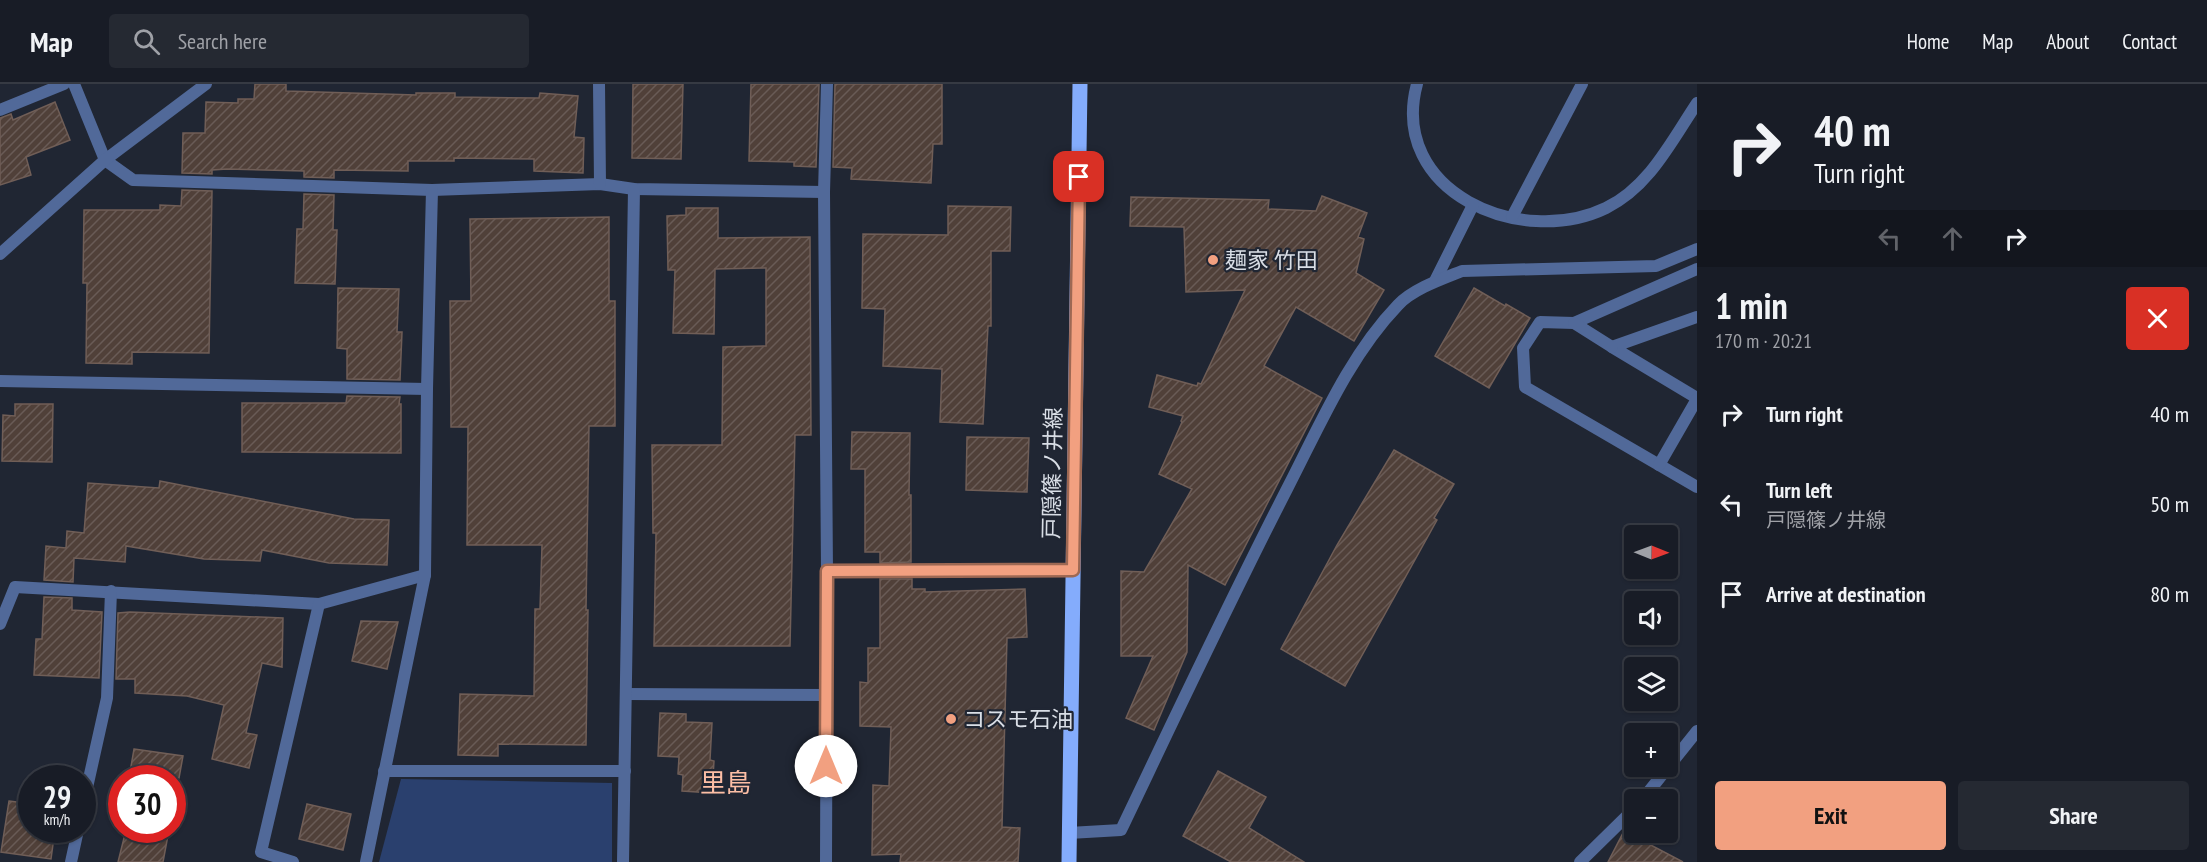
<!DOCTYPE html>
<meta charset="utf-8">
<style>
body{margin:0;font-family:"PT Sans Narrow","Noto Sans JP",sans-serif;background:#252932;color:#f1f3f6;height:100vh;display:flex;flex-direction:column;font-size:22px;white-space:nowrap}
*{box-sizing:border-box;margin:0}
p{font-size:20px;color:#9fa1a7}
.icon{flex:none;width:33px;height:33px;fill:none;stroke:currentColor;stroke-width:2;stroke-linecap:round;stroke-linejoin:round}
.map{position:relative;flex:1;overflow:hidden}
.panel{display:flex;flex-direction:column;background:#181c26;width:510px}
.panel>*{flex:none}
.top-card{background:#181c26;color:#f1f3f6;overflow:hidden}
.needle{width:39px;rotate:91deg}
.fabs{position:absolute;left:1624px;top:441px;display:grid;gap:12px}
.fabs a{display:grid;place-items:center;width:54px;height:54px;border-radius:6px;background:#181c26;box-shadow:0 2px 4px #0004,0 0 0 2px #363a43;font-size:30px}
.speed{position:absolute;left:18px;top:681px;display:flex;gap:12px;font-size:30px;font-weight:700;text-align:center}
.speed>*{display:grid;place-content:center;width:78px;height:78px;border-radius:50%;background:#181c26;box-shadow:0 2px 4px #0004,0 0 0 2px #363a43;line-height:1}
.speed small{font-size:15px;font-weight:400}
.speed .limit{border:9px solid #d22;background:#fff;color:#111}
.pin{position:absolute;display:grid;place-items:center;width:51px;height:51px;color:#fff;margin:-26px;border-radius:12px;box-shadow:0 3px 9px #0006}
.me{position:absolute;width:66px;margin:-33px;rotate:0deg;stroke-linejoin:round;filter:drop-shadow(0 0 4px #0008)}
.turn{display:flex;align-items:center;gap:21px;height:126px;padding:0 18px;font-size:27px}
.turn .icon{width:78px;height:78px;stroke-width:2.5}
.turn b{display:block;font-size:42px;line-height:51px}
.lanes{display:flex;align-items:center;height:57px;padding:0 18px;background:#0003;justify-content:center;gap:30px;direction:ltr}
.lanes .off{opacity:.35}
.round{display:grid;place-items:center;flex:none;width:63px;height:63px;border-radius:6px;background:#252932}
.overview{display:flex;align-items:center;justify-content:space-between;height:102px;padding:0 18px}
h1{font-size:36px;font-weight:700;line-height:45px}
.primary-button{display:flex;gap:12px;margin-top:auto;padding:12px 18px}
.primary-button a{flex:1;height:69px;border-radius:6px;background:#f2a080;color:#111;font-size:24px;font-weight:700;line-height:69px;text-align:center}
.primary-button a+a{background:#252932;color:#f1f3f6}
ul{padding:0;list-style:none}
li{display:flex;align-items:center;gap:18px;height:90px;padding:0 18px}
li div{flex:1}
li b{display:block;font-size:22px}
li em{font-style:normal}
header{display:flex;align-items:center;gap:36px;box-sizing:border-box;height:84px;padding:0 30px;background:#181c26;border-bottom:2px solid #363a43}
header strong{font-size:28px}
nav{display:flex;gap:33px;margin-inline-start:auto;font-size:21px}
.search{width:420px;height:54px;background:#252932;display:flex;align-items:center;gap:15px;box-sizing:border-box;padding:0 21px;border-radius:6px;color:#9fa1a7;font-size:22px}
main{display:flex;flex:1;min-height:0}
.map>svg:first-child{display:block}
</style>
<header>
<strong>Map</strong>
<div class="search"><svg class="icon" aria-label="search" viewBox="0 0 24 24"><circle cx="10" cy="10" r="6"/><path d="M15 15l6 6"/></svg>Search here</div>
<nav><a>Home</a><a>Map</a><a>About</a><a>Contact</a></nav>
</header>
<main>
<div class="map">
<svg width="1697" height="778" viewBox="0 0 1697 778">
<defs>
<pattern id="building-hatch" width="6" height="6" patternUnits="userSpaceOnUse" patternTransform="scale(1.5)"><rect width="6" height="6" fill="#504039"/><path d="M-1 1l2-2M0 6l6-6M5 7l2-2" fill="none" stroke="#695b56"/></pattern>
</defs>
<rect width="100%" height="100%" fill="#202633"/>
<path fill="#2a406e" d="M401 695 612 699V778H379Z"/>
<g fill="url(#building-hatch)" stroke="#705e57" stroke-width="1.5">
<path d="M255 0H286V7L416 11V9H455V13L539 14 540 9 578 12 574 53 584 54 583 89 534 87V75L454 74V77H408V87L334 86V94L304 93V87L227 85 212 86V90L182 89 183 49H205L206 18 238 19V15H254Z"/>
<path d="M633 0H683L681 75 632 74Z"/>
<path d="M751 0H819L816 83 794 82V78L749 77Z"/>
<path d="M835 0H942V60H933L931 99 851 95 852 84 833 83Z"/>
<path d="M55 18 70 56 26 73 31 91 0 101V34L11 30 13 36Z"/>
<path d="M182 106 212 107 209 269 132 268V280L86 279 87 199H83L84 126H160V121L181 122Z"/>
<path d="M304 110 334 111 333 146H337L335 200 295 199 297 145H303Z"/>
<path d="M1322 112 1367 129 1358 153 1364 155 1356 189 1384 206 1354 257 1296 223 1264 282 1322 314 1225 501 1188 481 1187 568 1154 646 1126 634 1153 572H1121V487L1144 488 1192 405 1159 390 1182 338 1181 337 1183 332 1149 323 1157 291 1197 302 1198 299 1201 300 1245 206 1186 208 1184 143 1130 142 1131 113 1269 116 1268 125 1316 127Z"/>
<path d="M948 122 1011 123 1010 167H991V242H988L983 340 940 338 942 285 883 282 885 225 862 224 863 150 948 151Z"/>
<path d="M686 124H718V154L810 153 811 351H795L790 562H654L656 449H653L652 361H722L723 263 766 262V184L715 185 714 250 673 249 675 186H668L667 132 686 131Z"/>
<path d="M609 133V217H615V342H589L586 526H588L586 661 498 660V672L458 671 460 610 534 612 535 525H540L542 461H467L468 343H451L450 217H471L470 135Z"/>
<path d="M338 204 399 205 397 248H402L400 296 347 295V265L337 264Z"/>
<path d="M1474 204 1505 222 1506 220 1530 234 1489 304 1435 272Z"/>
<path d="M347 312 400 313 399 320H401V369L242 368V319H346Z"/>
<path d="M15 320H53L52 378 2 377 3 331 15 332Z"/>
<path d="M852 348 910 349 909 411H911V478L880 479V468H865V385H851Z"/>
<path d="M967 353 1029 354 1027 408 966 406Z"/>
<path d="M1394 366 1454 400 1434 434 1437 436 1345 602 1281 565 1337 461Z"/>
<path d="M160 397 354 435 389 436 387 481 329 479 262 466 260 477 204 475 126 462 125 478 74 474 73 498 44 496 46 462 66 464 67 447 84 449 88 399 159 404Z"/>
<path d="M880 495H912V505H925V508L1025 505 1027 553 1007 554 1002 743 1020 744 1018 778H900L901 770 872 771 873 701 889 702 891 643 860 642V598L868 599V564H880Z"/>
<path d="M44 513 72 514V526L102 528 99 594 34 591 36 555H42Z"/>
<path d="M130 528 283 534 282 583 262 579 246 649 257 651 249 684 212 675 224 621 187 612 135 609V595H116L118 529Z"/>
<path d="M361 537 398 538 387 585 352 577Z"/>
<path d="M660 629 686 630V638L712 639 710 676 714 677 712 709 682 707 683 691 678 690 679 673 658 672Z"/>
<path d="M134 665 183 672 179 694H129Z"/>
<path d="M1218 687 1266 713 1249 744 1304 778H1231L1183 752Z"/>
<path d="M9 717 32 720V746H55L51 775 1 768Z"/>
<path d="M307 720 351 730 343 766 299 755Z"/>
<path d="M126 746H169L163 778H118Z"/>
<path d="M1624 747 1683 778H1608Z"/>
</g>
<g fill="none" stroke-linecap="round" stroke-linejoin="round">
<g stroke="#516999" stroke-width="12">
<path d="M1417 0C1388 108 1521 165 1606 124 1649 103 1671 58 1697 19"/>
<path d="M1512 133 1582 0"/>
<path d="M1697 185 1574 239 1540 238 1523 264 1525 303 1697 403"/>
<path d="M1435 197 1473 121"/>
<path d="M1697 233 1612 263 1697 314"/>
<path d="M1574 239 1612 263"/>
<path d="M1659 381 1697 315"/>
<path d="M384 687H625"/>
</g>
<g stroke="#516999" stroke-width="12">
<path d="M74 0 105 76 133 96 432 106 600 100 634 105 824 108"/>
<path d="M599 0 600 100"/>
<path d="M0 26 64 0"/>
<path d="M0 170 105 76 206 0"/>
<path d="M0 297 427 305"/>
<path d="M827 487 1073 486"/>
<path d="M0 540 15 503 319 520 425 491"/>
<path d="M626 610 827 611"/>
<path d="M1642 716 1697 647"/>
<path d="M82 726 107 614 111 507"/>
<path d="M1069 749 1121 746C1176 631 1230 516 1288 403 1320 341 1349 272 1398 221 1413 205 1442 195 1462 187L1656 182 1697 165"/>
<path d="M71 778 78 746"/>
<path d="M293 778 261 768 319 520"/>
<path d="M366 778 425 491 427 305 432 106"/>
<path d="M623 778 634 105"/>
<path d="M826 778 827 487 824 108 827 0"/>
<path d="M1580 778 1635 724"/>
</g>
<path stroke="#84acfc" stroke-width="15" d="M1069 778 1080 0"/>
</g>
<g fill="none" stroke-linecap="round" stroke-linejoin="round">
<g stroke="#9d6853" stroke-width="15">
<path id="route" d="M826 682 827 487 1073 486 1079 93"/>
</g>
<use href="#route" stroke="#f2a080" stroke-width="10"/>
</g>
<g fill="#f2a080" stroke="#202633" stroke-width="2">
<circle cx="1213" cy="176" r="6"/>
<circle cx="951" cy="635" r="6"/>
</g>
<g text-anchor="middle" stroke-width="4.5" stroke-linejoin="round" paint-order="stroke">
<g font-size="22" fill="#d9dee6" stroke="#202633" text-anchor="start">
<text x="1225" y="184">麺家 竹田</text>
<text x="963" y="643">コスモ石油</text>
</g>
<g font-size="22" fill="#d9dee6" stroke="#202633">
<text transform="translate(1052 389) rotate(-89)" y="8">戸隠篠ノ井線</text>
</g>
<g font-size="26" fill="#fcbea5" stroke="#202633">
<text x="726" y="708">里島</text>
</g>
</g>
</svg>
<div class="fabs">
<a><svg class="needle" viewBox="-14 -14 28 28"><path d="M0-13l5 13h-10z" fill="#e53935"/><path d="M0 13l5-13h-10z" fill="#9fa1a7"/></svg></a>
<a><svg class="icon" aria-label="sound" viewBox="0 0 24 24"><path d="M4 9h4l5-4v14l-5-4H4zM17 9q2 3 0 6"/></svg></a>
<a><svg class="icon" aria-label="layers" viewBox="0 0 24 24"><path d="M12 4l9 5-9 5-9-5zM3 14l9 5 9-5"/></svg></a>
<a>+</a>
<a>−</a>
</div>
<div class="speed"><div>29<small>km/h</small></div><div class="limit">30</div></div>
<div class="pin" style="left:1079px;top:93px;background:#d93025"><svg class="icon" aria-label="arrive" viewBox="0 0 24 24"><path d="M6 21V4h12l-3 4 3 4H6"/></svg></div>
<svg class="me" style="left:826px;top:682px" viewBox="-20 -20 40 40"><circle r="19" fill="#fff"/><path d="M0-13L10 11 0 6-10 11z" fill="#f2a080"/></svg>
</div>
<section class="panel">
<div class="top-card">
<div class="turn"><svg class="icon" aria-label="right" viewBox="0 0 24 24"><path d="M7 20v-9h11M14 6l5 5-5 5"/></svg><div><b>40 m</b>Turn right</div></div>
<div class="lanes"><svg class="icon off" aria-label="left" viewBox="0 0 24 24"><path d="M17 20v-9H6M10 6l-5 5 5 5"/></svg><svg class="icon off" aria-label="ahead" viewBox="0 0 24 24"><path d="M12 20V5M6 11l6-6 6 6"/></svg><svg class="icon" aria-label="right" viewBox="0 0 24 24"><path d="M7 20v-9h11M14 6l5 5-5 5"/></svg></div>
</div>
<div class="overview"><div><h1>1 min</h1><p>170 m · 20:21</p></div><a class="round" style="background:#d93025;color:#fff"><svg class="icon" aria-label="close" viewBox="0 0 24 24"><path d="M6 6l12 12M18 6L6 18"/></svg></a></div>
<ul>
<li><svg class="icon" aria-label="right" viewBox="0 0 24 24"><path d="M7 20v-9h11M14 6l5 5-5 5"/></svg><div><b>Turn right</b></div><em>40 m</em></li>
<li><svg class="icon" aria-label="left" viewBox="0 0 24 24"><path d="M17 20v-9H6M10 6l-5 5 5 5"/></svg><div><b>Turn left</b><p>戸隠篠ノ井線</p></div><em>50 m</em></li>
<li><svg class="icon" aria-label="arrive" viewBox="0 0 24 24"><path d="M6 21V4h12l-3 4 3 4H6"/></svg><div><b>Arrive at destination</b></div><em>80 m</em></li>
</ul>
<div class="primary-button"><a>Exit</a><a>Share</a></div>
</section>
</main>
